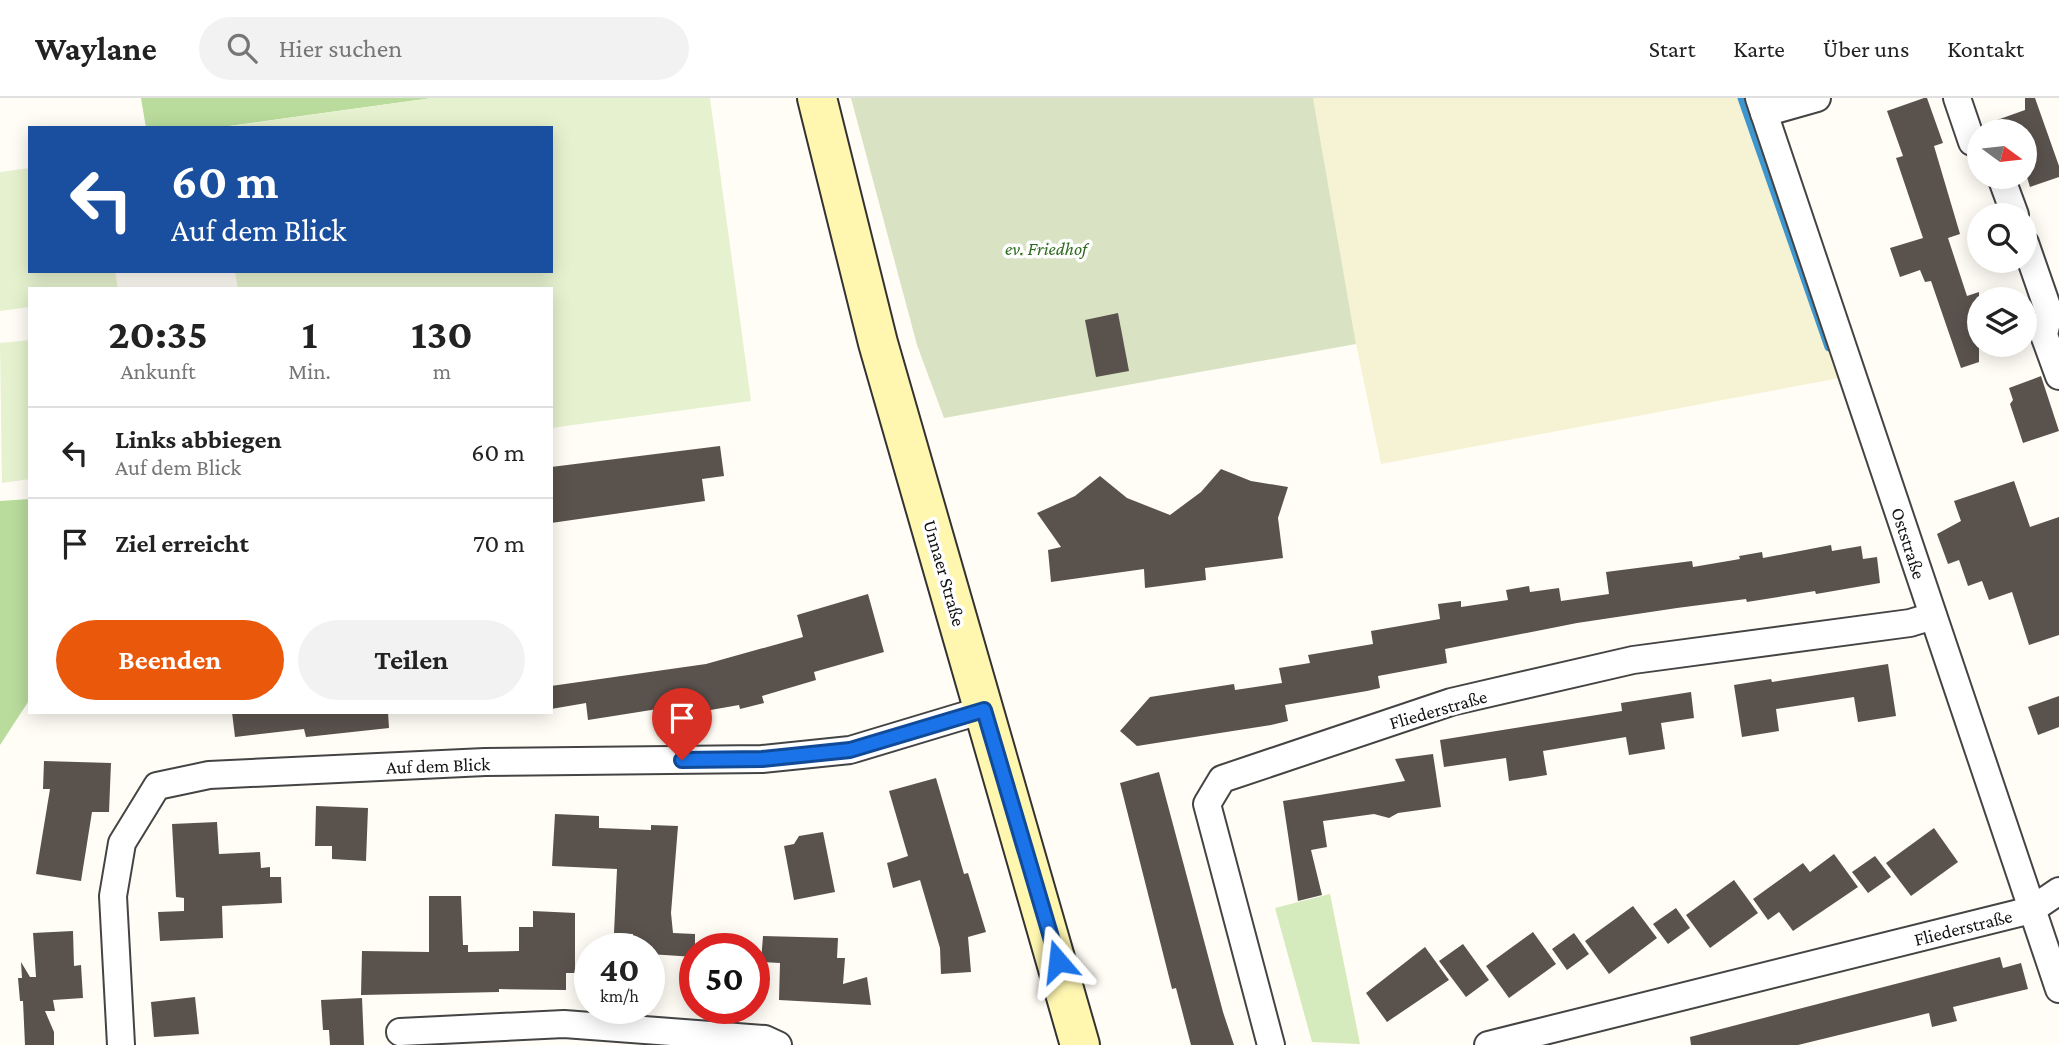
<!DOCTYPE html>
<html lang="de">
<meta charset="utf-8">
<style>
body{margin:0;font-family:"Crimson Pro",serif;background:#f2f2f2;color:#222;height:100vh;display:flex;flex-direction:column;font-size:26px;white-space:nowrap}
*{box-sizing:border-box;margin:0}
p{font-size:23px;color:#767676}
.icon{flex:none;width:38px;height:38px;fill:none;stroke:currentColor;stroke-width:2;stroke-linecap:round;stroke-linejoin:round}
.map{position:relative;flex:1;overflow:hidden}
.sheet{position:absolute;left:28px;top:189px;width:525px;height:427px;display:flex;flex-direction:column;background:#fff;border-radius:0px;box-shadow:0 4px 18px #0003}
.sheet>*{flex:none}
.guide{position:absolute;left:28px;top:28px;width:525px;height:147px;border-radius:0px;box-shadow:0 4px 18px #0003;background:#1a4fa0;color:#fff;overflow:hidden}
.needle{width:46px;rotate:105deg}
.buttons{position:absolute;left:1967px;top:21px;display:grid;gap:14px}
.buttons a{display:grid;place-items:center;width:70px;height:70px;border-radius:50%;background:#fff;box-shadow:0 4px 18px #0003;font-size:35px}
.speed{position:absolute;left:574px;top:835px;display:flex;gap:14px;font-size:35px;font-weight:700;text-align:center}
.speed>*{display:grid;place-content:center;width:91px;height:91px;border-radius:50%;background:#fff;box-shadow:0 4px 18px #0003;line-height:1}
.speed small{font-size:18px;font-weight:400}
.speed .limit{border:10px solid #d22;background:#fff;color:#111}
.pin{position:absolute;display:grid;place-items:center;width:60px;height:60px;color:#fff;margin:-72px -30px;border-radius:50% 50% 50% 0;rotate:-45deg;box-shadow:0 0 7px #0007}
.pin .icon{rotate:45deg}
.me{position:absolute;width:77px;margin:-38px;rotate:343deg;stroke-linejoin:round;filter:drop-shadow(0 0 5px #0008)}
.turn{display:flex;align-items:center;gap:24px;height:147px;padding:0 28px;font-size:32px}
.turn .icon{width:91px;height:91px;stroke-width:2.5}
.turn b{display:block;font-size:49px;line-height:60px}
.eta{display:flex;justify-content:space-evenly;align-items:center;height:119px;text-align:center}
.eta b{font-size:42px;font-weight:700;line-height:49px}
.primary-button{display:flex;gap:14px;margin-top:auto;padding:14px 28px}
.primary-button a{flex:1;height:80px;border-radius:42px;background:#ea580c;color:#fff;font-size:28px;font-weight:700;line-height:80px;text-align:center}
.primary-button a+a{background:#f2f2f2;color:#222}
ul{padding:0;list-style:none}
li{display:flex;align-items:center;gap:21px;height:91px;padding:0 28px;border-top:2px solid #e0e0e0}
li div{flex:1}
li b{display:block;font-size:26px}
li em{font-style:normal}
header{display:flex;align-items:center;gap:42px;box-sizing:border-box;height:98px;padding:0 35px;background:#fff;border-bottom:2px solid #e0e0e0}
header strong{font-size:33px}
nav{display:flex;gap:38px;margin-inline-start:auto;font-size:24px}
.search{width:490px;height:63px;background:#f2f2f2;display:flex;align-items:center;gap:18px;box-sizing:border-box;padding:0 24px;border-radius:38px;color:#767676;font-size:26px}
.map>svg:first-child{display:block}
</style>
<header>
<strong>Waylane</strong>
<div class="search"><svg class="icon" aria-label="search" viewBox="0 0 24 24"><circle cx="10" cy="10" r="6"/><path d="M15 15l6 6"/></svg>Hier suchen</div>
<nav><a>Start</a><a>Karte</a><a>Über uns</a><a>Kontakt</a></nav>
</header>
<div class="map">
<svg width="2059" height="947" viewBox="0 0 2059 947">
<rect width="100%" height="100%" fill="#fffdf5"/>
<path fill="#f6f3d4" d="M1313 0H1742L1840 280 1381 366 1356 246Z"/>
<path fill="#d5ebbd" d="M1330 796 1360 946 1312 944 1275 810Z"/>
<g fill="#b9dc9c">
<path d="M141 0H432L215 30H146Z"/>
<path d="M30 401V601L0 647V403Z"/>
</g>
<path fill="#d9e3c4" d="M851 0H1313L1356 246 944 320 917 247Z"/>
<g fill="#e6f2cf">
<path d="M432 0H710L751 303 551 330V191H238L235 173H551V30H216Z"/>
<path d="M30 70V173H115L118 191H30V209L0 213V74Z"/>
<path d="M30 242V381L2 385 0 245Z"/>
</g>
<g fill="none" stroke-linecap="round" stroke-linejoin="round">
<path stroke="#3f96cf" stroke-width="9" d="M1742 0 1829 249"/>
</g>
<g fill="#5a524d">
<path d="M1924 0H1927L1943 45 1934 48 1960 136 1948 140 1967 198 1979 194V264L1961 270 1931 183 1925 184 1920 172 1900 179 1890 150 1923 140 1896 60 1903 58 1887 13Z"/>
<path d="M2025 0H2035L2059 68V79L2030 89 2025 73V33H1992L1983 27 2025 12Z"/>
<path d="M1118 215 1129 273 1096 279 1085 222Z"/>
<path d="M2041 278 2059 333 2023 345 2010 306 2013 302 2009 290Z"/>
<path d="M720 348 724 378 702 381 705 403 551 425V369Z"/>
<path d="M1221 371 1251 383 1288 389 1278 420 1283 460 1205 470 1206 482 1145 490 1144 471 1051 484 1048 452 1061 449 1037 415 1075 398 1100 378 1127 400 1170 417 1201 394Z"/>
<path d="M2014 383 2030 429 2059 419V537L2029 547 2012 494 1989 502 1982 483 1968 488 1959 462 1948 466 1937 436 1961 423 1954 403Z"/>
<path d="M1831 447 1832 453 1861 448 1863 461 1877 459 1880 485 1816 496 1815 493 1747 504 1746 501 1677 510 1577 525 1445 551 1447 565 1378 578 1380 590 1367 593 1285 607 1288 623 1271 627 1137 648 1120 633 1150 599 1234 586 1235 592 1282 585 1279 570 1310 565 1308 557 1373 546 1371 533 1440 521 1438 506 1461 503V509L1508 502 1506 492 1529 488 1530 494 1559 490 1561 503 1609 496 1606 474 1692 463 1693 469 1740 461 1739 458 1762 454 1763 460Z"/>
<path d="M868 496 884 554 814 574 816 582 762 598 764 605 740 611 739 607 665 620 664 610 588 622 586 605 551 611V588L706 566 803 539 797 517Z"/>
<path d="M1888 566 1896 618 1858 624 1854 599 1776 611 1779 633 1742 639 1734 587 1771 581 1772 584Z"/>
<path d="M1691 594 1694 620 1661 625 1665 651 1629 657 1626 639 1543 653 1547 677 1509 683 1506 660 1444 669 1440 642 1622 613 1621 605Z"/>
<path d="M2059 598V629L2038 637 2028 609Z"/>
<path d="M232 614H388L389 630 306 639 304 631 235 639Z"/>
<path d="M1433 656 1441 709 1398 715 1389 720 1374 716 1323 723 1327 749 1311 752 1322 797 1298 803 1283 703 1405 683 1395 661Z"/>
<path d="M44 663 111 665 109 714H92L81 783 36 776 50 691H43Z"/>
<path d="M1159 674 1223 914 1234 947H1191L1176 890 1172 891 1120 685Z"/>
<path d="M936 680 964 776 968 775 986 834 968 839 971 874 941 876 940 850 920 782 893 790 887 765 908 758 889 693Z"/>
<path d="M316 708 368 710 366 763 332 761V748H315Z"/>
<path d="M555 716 599 718V730L651 732V727L678 728 671 815 673 835 695 836V859L649 856V850H632L633 836 614 835 617 771 552 768Z"/>
<path d="M217 724 219 756 260 754 261 770 270 769V779H281L282 805 222 808 223 840 160 843 158 814 184 813V800L176 799 172 726Z"/>
<path d="M1934 730 1958 764 1911 798 1886 765Z"/>
<path d="M823 734 835 794 794 802 784 748 794 746 799 738Z"/>
<path d="M1834 756 1858 789 1793 833 1779 814 1768 822 1753 801 1803 765 1810 774Z"/>
<path d="M1875 758 1891 779 1868 795 1852 774Z"/>
<path d="M1734 782 1758 815 1710 850 1686 817Z"/>
<path d="M429 798H461L463 847H468V854L519 853V829H533V813L575 815V875H566V892L499 891V894L361 897 362 853 429 854Z"/>
<path d="M1633 808 1657 840 1609 876 1585 843Z"/>
<path d="M1676 810 1690 830 1668 846 1653 826Z"/>
<path d="M73 833 74 868 81 867 83 900 53 902 55 913H45L54 934V947H25L23 903H20L18 880H22L21 864 30 879H36L33 835Z"/>
<path d="M1533 834 1556 866 1509 900 1486 868Z"/>
<path d="M1574 835 1589 856 1567 872 1552 851Z"/>
<path d="M763 838 838 840 837 860H845L843 886 867 879 871 907 779 902 780 865 761 864Z"/>
<path d="M1463 846 1489 882 1466 899 1439 863Z"/>
<path d="M1425 849 1449 882 1387 924 1366 895Z"/>
<path d="M2000 859 2003 870 2021 865 2028 891 1953 909 1957 923 1932 929 1929 915 1798 947H1691L1690 939Z"/>
<path d="M195 899 199 936 154 939 151 904Z"/>
<path d="M362 900 364 947H330L329 932H323L321 902Z"/>
</g>
<g fill="none" stroke-linecap="round" stroke-linejoin="round">
<g stroke="#444" stroke-width="30">
<g id="street">
<path d="M1759 0 2059 891"/>
<path d="M1957 0 1972 44 1979 42"/>
<path d="M1764 15 1817 0"/>
<path d="M2001 79 2015 117"/>
<path d="M2025 145 2049 214 2044 237 2059 278"/>
<path d="M400 934 564 926 765 941 778 947"/>
<path d="M121 947 113 798 122 745 157 688 209 677 485 664 762 661 850 652 983 612"/>
<path d="M1271 947 1207 706 1222 681 1451 604 1633 562 1910 525 1933 518"/>
<path d="M1488 947 2031 812 2059 793"/>
</g>
</g>
<g stroke="#333" stroke-width="42">
<path id="secondary" d="M817 0 878 245 1080 947"/>
</g>
<use href="#street" stroke="#fff" stroke-width="26"/>
<use href="#secondary" stroke="#fff6b0" stroke-width="38"/>
</g>
<g fill="none" stroke-linecap="round" stroke-linejoin="round">
<g stroke="#114b97" stroke-width="18">
<path id="route" d="M682 662 762 661 850 652 984 612 1058 863"/>
</g>
<use href="#route" stroke="#1a73e8" stroke-width="12"/>
</g>
<g text-anchor="middle" stroke-width="7" stroke-linejoin="round" paint-order="stroke">
<g font-size="19" font-style="italic" fill="#2f6b1f" stroke="#fff">
<text x="1046" y="157">ev. Friedhof</text>
</g>
<g font-size="19" fill="#111" stroke="#fff">
<text transform="translate(1909 445) rotate(72)" y="7">Oststraße</text>
<text transform="translate(945 475) rotate(74)" y="7">Unnaer Straße</text>
<text transform="translate(1438 611) rotate(-16)" y="7">Fliederstraße</text>
<text transform="translate(438 667) rotate(-2)" y="7">Auf dem Blick</text>
<text transform="translate(1963 829) rotate(-14)" y="7">Fliederstraße</text>
</g>
</g>
</svg>
<div class="buttons">
<a><svg class="needle" viewBox="-14 -14 28 28"><path d="M0-13l5 13h-10z" fill="#e53935"/><path d="M0 13l5-13h-10z" fill="#767676"/></svg></a>
<a><svg class="icon" aria-label="search" viewBox="0 0 24 24"><circle cx="10" cy="10" r="6"/><path d="M15 15l6 6"/></svg></a>
<a><svg class="icon" aria-label="layers" viewBox="0 0 24 24"><path d="M12 4l9 5-9 5-9-5zM3 14l9 5 9-5"/></svg></a>
</div>
<div class="speed"><div>40<small>km/h</small></div><div class="limit">50</div></div>
<div class="pin" style="left:682px;top:662px;background:#d93025"><svg class="icon" aria-label="arrive" viewBox="0 0 24 24"><path d="M6 21V4h12l-3 4 3 4H6"/></svg></div>
<svg class="me" style="left:1058px;top:863px" viewBox="-20 -20 40 40"><path d="M0-17L14 15 0 8-14 15z" fill="#1a73e8" stroke="#fff" stroke-width="4"/></svg>
<div class="guide">
<div class="turn"><svg class="icon" aria-label="left" viewBox="0 0 24 24"><path d="M17 20v-9H6M10 6l-5 5 5 5"/></svg><div><b>60 m</b>Auf dem Blick</div></div>
</div>
<section class="sheet">
<div class="eta">
<div><b>20:35</b><p>Ankunft</p></div>
<div><b>1</b><p>Min.</p></div>
<div><b>130</b><p>m</p></div>
</div>
<ul>
<li><svg class="icon" aria-label="left" viewBox="0 0 24 24"><path d="M17 20v-9H6M10 6l-5 5 5 5"/></svg><div><b>Links abbiegen</b><p>Auf dem Blick</p></div><em>60 m</em></li>
<li><svg class="icon" aria-label="arrive" viewBox="0 0 24 24"><path d="M6 21V4h12l-3 4 3 4H6"/></svg><div><b>Ziel erreicht</b></div><em>70 m</em></li>
</ul>
<div class="primary-button"><a>Beenden</a><a>Teilen</a></div>
</section>
</div>
